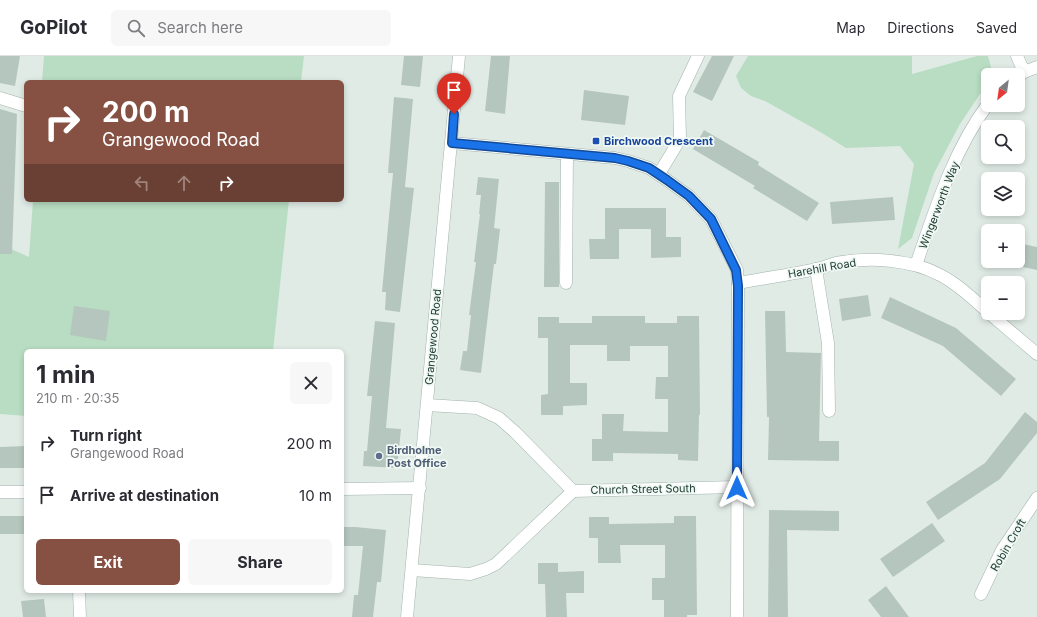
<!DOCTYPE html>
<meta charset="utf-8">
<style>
body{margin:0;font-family:Inter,sans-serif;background:#f7f7f7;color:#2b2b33;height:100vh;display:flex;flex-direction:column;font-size:15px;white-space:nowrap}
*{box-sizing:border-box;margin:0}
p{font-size:13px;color:#7c7c81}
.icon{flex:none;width:22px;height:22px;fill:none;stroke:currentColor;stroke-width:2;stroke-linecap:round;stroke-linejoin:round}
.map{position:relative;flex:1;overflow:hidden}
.panel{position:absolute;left:24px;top:293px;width:320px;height:244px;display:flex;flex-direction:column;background:#fff;border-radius:6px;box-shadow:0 2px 6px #0003}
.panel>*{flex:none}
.banner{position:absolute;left:24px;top:24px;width:320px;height:122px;border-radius:6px;box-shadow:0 2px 6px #0003;background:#865042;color:#fff;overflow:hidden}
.needle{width:26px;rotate:209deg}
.tools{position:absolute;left:981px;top:12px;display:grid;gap:8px}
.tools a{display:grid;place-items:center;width:44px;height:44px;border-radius:6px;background:#fff;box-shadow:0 2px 6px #0003;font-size:20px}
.pin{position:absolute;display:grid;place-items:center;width:34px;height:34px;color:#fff;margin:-41px -17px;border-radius:50% 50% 50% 0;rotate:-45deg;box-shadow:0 0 4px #0007}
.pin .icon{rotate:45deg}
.me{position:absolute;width:44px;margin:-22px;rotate:0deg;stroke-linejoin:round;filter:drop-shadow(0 0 3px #0008)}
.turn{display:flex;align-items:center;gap:14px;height:84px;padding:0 12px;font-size:18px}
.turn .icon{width:52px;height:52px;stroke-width:2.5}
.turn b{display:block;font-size:28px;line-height:34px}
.lanes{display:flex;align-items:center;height:38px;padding:0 12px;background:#0003;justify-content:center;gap:20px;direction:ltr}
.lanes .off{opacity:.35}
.round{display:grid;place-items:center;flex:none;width:42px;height:42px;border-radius:6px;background:#f7f7f7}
.headline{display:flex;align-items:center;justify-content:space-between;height:68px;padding:0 12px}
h1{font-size:24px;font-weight:700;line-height:30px}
.action{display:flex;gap:8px;margin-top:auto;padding:8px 12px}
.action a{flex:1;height:46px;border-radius:6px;background:#865042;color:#fff;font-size:16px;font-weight:700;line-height:46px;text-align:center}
.action a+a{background:#f7f7f7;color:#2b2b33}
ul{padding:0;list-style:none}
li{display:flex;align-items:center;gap:12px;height:52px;padding:0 12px}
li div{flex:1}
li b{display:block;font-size:15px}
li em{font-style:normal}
header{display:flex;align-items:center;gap:24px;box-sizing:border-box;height:56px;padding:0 20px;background:#fff;border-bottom:1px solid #e1e1e2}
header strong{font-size:19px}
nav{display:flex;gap:22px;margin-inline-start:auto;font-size:14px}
.search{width:280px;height:36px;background:#f7f7f7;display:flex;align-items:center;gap:10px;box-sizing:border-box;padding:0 14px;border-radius:6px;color:#7c7c81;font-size:15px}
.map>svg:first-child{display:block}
</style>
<header>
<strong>GoPilot</strong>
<div class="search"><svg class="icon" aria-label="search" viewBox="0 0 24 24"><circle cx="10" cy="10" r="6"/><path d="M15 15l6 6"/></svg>Search here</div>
<nav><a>Map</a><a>Directions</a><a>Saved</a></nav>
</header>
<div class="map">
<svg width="1037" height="561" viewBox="0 0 1037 561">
<rect width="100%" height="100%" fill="#e0ebe6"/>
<g fill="#b8ddc2">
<path d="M44 0H304L301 26H42Z"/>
<path d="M748 0H912V18L977 0H988L993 19H988V26L960 68 934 117 912 182 898 193 914 108 900 90 846 92 822 77 765 45 751 40 741 32 736 20Z"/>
<path d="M33 144H289L273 295H26V360L0 358V188L29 201Z"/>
</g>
<g fill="#b5c6bf">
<path d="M0 0H20L15 30 0 27Z"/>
<path d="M404 0H423L420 31 401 29Z"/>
<path d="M491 0H510L505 58 485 55Z"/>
<path d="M712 0H734L712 45 693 36Z"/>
<path d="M584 34 629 40 625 69 581 64Z"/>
<path d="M394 41 413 43 405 131 414 132 400 256 385 254 386 236H382L393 117H388Z"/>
<path d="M0 53 17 58 12 198H0Z"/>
<path d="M704 74 759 106 758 109 819 147 807 165 753 132 755 130 693 93Z"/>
<path d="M478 121 499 123 494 172 500 173 496 208H494L481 317 460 314 463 295H467L471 259H469L476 206H474L480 158H479L481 139H476Z"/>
<path d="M545 126H559V231H544Z"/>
<path d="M893 141 895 164 832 168 830 146Z"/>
<path d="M605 152H666V181H681V201L651 202V173H619V203H590L589 183H605Z"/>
<path d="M1018 187 1037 191V214L1018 210Z"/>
<path d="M868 239 871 260 842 265 839 243Z"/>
<path d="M890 241 956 272 1016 323 1001 340 943 290 881 262Z"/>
<path d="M74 250 110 255 106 285 70 279Z"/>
<path d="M765 255H785L786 296 821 297 819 385H839V405L768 404 769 361H767Z"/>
<path d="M592 260H645V267H677V260H699L700 359H699L698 405 678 404V398L613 397V405H592V383H602V358H624L623 375 668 376V343H655L656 321H668V290H630V305H607V289H570V327H587V349L563 350V359H541V339L548 338V282H538V261H559V267H592Z"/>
<path d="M375 265 395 267 386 372 401 373 397 412 363 410 364 395H367L372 340H367Z"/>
<path d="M1025 356 1037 366V377L1000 423 938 464 926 446 985 407Z"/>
<path d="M26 390V412H0V391Z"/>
<path d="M769 454 839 455V475L787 474 788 561H768Z"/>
<rect x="0" y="460" width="26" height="18"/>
<path d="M674 460H696L697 559H687V561H664V544H652V522H665V489H620L621 507H598V482H589V461H609V468L674 467Z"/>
<path d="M932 467 945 485 893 521 880 503Z"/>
<path d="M342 471H355L386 474 381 526H377L373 561H352L354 539H358L363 490H342Z"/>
<path d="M538 507H558V516L584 515V537H566L567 561H546L545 528H538Z"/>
<path d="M886 530 909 561H881L868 544Z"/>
<path d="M44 543 46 561H23L21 545Z"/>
</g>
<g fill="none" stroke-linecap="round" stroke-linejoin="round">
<g stroke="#a3b3ad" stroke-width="13">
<g id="minor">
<path d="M1017 0 1024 16"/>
<path d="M1018 21 1024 16 1037 11"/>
<path d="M0 42 26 50"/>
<path d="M452 87 615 102 628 105 649 112 667 124 689 140 711 163 737 214 738 229 737 561"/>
<path d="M659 118 680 83 679 40 698 0"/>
<path d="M916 209C935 154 953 95 988 48"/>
<path d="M816 213 828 287 829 355"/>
<path d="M566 227 567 98"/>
<path d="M738 227C764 222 790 219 816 213 823 212 829 209 836 207 868 201 911 203 940 219 958 228 973 243 988 256"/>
<path d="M989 257 1037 298"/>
<path d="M427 349 477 352 499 362 515 376 573 435"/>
<path d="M342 433 420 432"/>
<path d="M0 436H26"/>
<path d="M412 514 470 518 486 513 496 508 573 435 737 431"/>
<path d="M79 535 80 561"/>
<path d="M981 538 1002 494 1037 442"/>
<path d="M407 561 459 0"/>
</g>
</g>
<use href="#minor" stroke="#fff" stroke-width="12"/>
</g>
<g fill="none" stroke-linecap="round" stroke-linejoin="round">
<g stroke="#114b97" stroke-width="10">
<path id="route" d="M454 58 452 87 615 102 628 105 649 112 667 124 689 140 711 163 736 214 738 230 737 432"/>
</g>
<use href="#route" stroke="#1a73e8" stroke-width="7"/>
</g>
<rect fill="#1a4fb4" stroke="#f0f8f4" stroke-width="1.5" x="592" y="81" width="8" height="8" rx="2"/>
<circle fill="#5c6f8a" stroke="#f0f8f4" stroke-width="1.5" cx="379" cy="400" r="4"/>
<g text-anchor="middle" stroke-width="3.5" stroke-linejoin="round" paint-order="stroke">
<g font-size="11" font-weight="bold" fill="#164399" stroke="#f0f8f4" text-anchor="start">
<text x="604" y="89">Birchwood Crescent</text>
</g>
<g font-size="11" fill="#203c35" stroke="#f0f8f4">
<text transform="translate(939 149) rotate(-69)" y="4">Wingerworth Way</text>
<text transform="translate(822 212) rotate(-10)" y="4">Harehill Road</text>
<text transform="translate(433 281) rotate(-85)" y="4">Grangewood Road</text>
<text transform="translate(643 433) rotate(-1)" y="4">Church Street South</text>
<text transform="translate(1008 489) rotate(-60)" y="4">Robin Croft</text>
</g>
<g font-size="11" font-weight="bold" fill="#4e5e75" stroke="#f0f8f4" text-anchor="start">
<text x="387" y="398">Birdholme<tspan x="387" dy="13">Post Office</tspan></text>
</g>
</g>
</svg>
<div class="tools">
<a><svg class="needle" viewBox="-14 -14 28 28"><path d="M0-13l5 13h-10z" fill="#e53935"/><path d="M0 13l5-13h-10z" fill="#7c7c81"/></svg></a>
<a><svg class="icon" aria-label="search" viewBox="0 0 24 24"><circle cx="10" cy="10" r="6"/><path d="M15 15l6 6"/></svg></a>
<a><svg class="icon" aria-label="layers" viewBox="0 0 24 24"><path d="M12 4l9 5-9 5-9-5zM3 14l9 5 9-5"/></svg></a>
<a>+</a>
<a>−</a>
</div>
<div class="pin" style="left:454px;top:58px;background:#d93025"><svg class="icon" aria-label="arrive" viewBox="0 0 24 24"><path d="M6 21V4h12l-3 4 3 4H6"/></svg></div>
<svg class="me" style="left:737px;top:432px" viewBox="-20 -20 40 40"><path d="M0-17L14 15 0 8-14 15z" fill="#1a73e8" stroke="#fff" stroke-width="4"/></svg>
<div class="banner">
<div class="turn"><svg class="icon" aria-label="right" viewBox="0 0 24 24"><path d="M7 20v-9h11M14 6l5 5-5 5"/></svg><div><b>200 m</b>Grangewood Road</div></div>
<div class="lanes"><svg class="icon off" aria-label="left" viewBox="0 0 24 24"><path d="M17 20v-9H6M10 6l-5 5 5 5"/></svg><svg class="icon off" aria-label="ahead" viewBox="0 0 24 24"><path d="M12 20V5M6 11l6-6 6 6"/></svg><svg class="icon" aria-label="right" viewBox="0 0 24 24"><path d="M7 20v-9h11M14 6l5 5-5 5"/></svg></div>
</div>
<section class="panel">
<div class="headline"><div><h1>1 min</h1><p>210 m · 20:35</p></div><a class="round"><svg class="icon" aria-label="close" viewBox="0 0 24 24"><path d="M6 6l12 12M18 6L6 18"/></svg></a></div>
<ul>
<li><svg class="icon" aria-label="right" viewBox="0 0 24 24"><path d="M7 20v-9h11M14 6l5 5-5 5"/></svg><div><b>Turn right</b><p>Grangewood Road</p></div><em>200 m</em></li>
<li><svg class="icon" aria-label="arrive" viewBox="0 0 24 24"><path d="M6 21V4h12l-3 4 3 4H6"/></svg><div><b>Arrive at destination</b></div><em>10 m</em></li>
</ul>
<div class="action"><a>Exit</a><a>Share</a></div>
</section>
</div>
